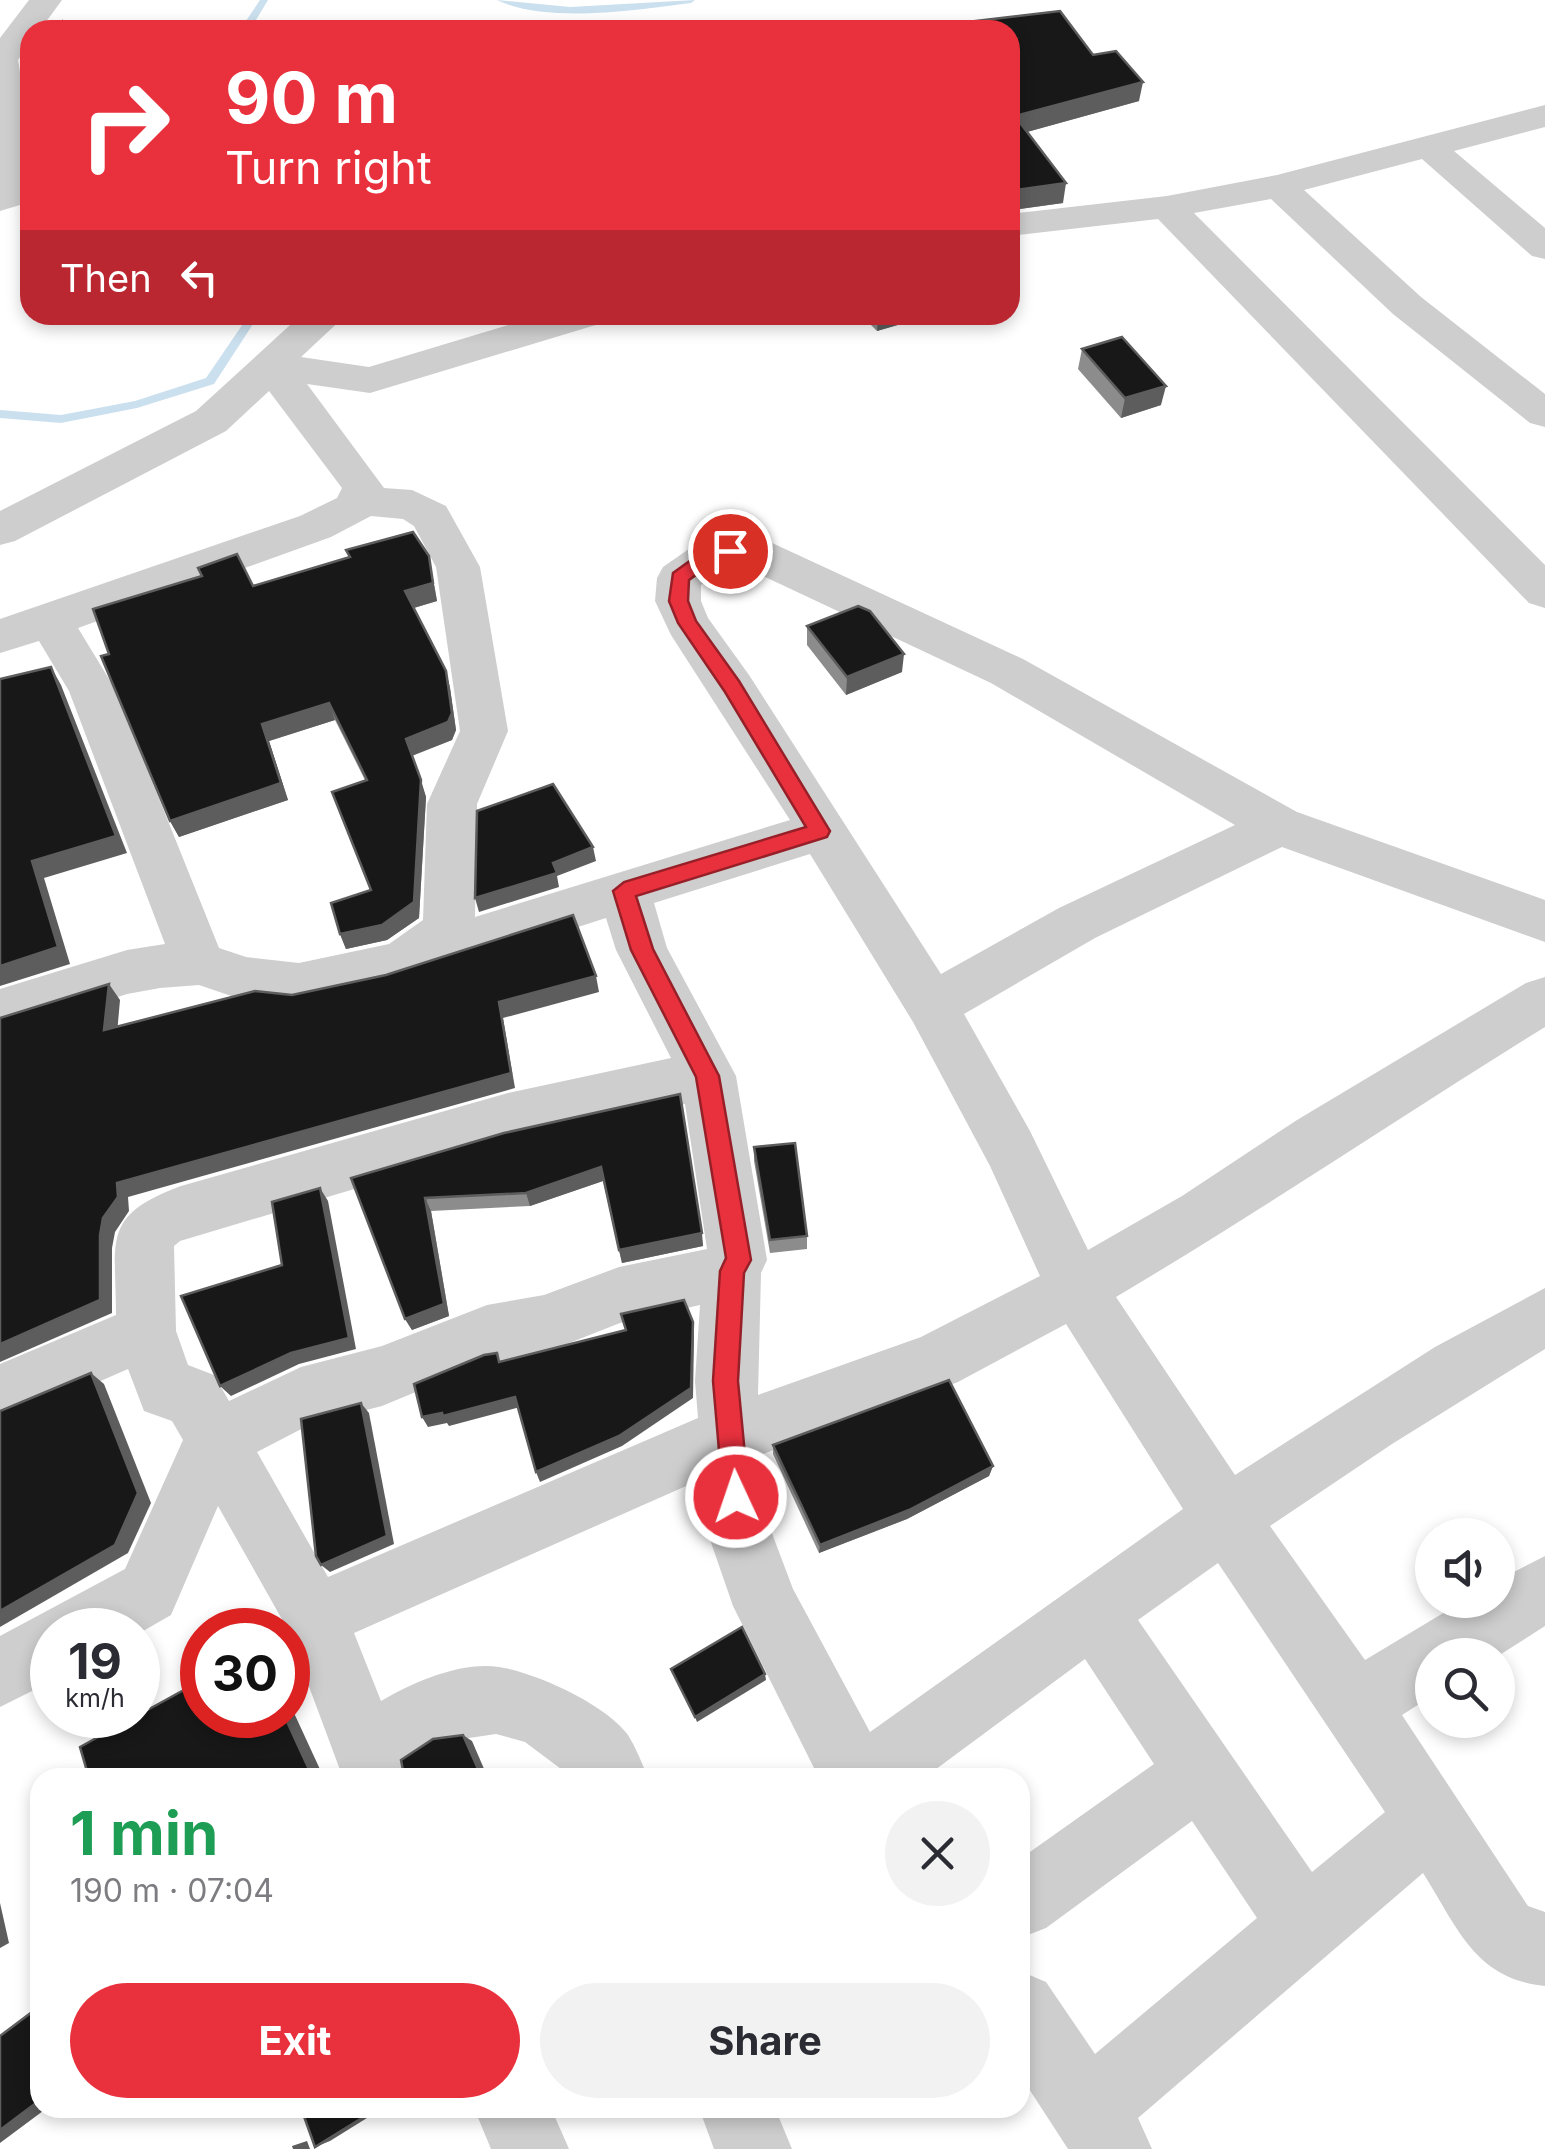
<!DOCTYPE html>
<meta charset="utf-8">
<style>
body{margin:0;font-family:Inter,sans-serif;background:#f2f2f3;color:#2b2b33;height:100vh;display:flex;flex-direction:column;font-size:38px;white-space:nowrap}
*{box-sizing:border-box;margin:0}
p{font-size:32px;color:#7c7c81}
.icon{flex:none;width:55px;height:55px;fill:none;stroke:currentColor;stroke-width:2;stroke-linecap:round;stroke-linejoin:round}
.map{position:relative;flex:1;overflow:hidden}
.panel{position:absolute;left:30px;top:1768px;width:1000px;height:350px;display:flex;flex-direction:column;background:#fff;border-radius:30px;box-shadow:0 5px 15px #0003}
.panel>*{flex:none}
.top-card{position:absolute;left:20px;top:20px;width:1000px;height:305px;border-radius:30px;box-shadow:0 5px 15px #0003;background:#e9313e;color:#fff;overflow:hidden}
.buttons{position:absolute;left:1415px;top:1518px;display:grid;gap:20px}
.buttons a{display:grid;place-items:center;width:100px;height:100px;border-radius:50%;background:#fff;box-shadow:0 5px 15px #0003;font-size:50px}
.speed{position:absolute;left:30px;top:1608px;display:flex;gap:20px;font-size:50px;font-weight:700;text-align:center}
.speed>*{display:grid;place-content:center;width:130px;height:130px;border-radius:50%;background:#fff;box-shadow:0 5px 15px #0003;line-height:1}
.speed small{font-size:25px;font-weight:400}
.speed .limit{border:15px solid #d22;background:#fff;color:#111}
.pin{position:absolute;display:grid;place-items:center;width:85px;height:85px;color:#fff;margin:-42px;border:5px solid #fff;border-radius:50%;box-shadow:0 2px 10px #0007}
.me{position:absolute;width:110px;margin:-55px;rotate:357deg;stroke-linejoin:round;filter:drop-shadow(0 0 8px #0008)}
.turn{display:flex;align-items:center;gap:35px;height:210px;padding:0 40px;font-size:45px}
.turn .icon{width:130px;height:130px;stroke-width:2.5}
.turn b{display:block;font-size:70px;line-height:85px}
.then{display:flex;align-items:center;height:95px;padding:0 40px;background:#0003;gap:20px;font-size:38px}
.round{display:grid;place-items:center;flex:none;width:105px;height:105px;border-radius:52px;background:#f2f2f3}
.headline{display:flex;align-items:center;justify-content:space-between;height:170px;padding:0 40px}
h1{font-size:60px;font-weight:700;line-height:75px;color:#1e9e55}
.action{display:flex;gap:20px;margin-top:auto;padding:20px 40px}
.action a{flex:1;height:115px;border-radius:60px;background:#e9313e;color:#fff;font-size:40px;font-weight:700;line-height:115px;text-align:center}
.action a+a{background:#f2f2f3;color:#2b2b33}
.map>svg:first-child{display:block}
</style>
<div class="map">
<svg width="1545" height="2149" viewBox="0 0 1545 2149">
<rect width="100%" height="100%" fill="#fff"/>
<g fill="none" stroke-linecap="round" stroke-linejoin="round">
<g fill="#cbe0ee" fill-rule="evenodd">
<path d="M260 0H268L250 30H240Z"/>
<path d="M497 0 570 7 695 0 691 3C637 10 546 24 497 0Z"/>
<path d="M249 315H259L214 384 137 408 61 423 0 418V410L61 415 135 401 206 378Z"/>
</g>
<g fill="#cecece" fill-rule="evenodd">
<path d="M29 0H62L40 30H30V44L18 60 30 131V202L0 211V38Z"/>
<path d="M1545 105V127L1454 151 1545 228V259L1532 256 1422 159 1304 190 1421 297 1545 394V427L1530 423 1393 314 1271 199 1194 213 1545 565V608L1529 603 1158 219 1010 236V214L1167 196 1277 175Z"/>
<path d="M301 315H346L301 357 369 367 542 315H605L599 324 370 393 307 384 384 488 412 490 446 506 480 567 508 731 477 804 475 917 790 820 671 635 655 601 657 578 663 567 696 544 754 538 770 542 1023 659 1297 812 1545 900V942L1282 847 1095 938 964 1014 1030 1131 1088 1250 1182 1196 1297 1120 1526 983 1545 977V1027C1401 1116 1261 1211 1116 1297L1235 1475 1435 1347 1545 1288V1349L1392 1444 1270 1526 1365 1660 1465 1600H1498V1580L1545 1556V1626L1498 1656 1432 1655V1696L1402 1715 1528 1906 1545 1912V1986C1474 1979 1457 1926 1423 1873L1138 2118 1152 2149H1068L1020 2075V1971L1046 1982 1095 2054 1257 1918 1192 1821 1046 1928 1020 1938V1859L1154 1764 1085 1659 924 1778H819L733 1606 706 1528 702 1479 354 1633 381 1701C413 1682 462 1661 499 1667 535 1672 607 1705 628 1735 636 1748 642 1763 648 1778H573L525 1742 496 1734 442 1742 407 1764 413 1778H343L288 1630 218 1506 171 1615 138 1634V1630H52V1681L0 1707V1636L125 1569 183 1440 172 1421 144 1411 128 1369 0 1425V1364L116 1315C116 1239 101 1216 181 1186L508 1093 671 1058 616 950 606 918 392 987 299 1007 246 1001 199 985 160 988 127 994 0 1035V989L127 950 165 944 69 691 39 641 0 653V619L300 516 337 498 342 488 269 391 226 431 15 541 0 545V511L196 411ZM371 516 403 519 414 526 436 567 460 731 427 804 423 920 389 944 299 963 246 957 219 948 115 689 78 628 331 537ZM748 569 991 683 1235 825 1059 908 941 974 749 675 708 618 701 601V585L722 570ZM810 854 913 1022 990 1166 1040 1276 921 1337 758 1395 761 1273 767 1260 736 1076 667 948 654 903ZM685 1104 707 1249 619 1267 544 1295 487 1305 382 1346 301 1367 229 1401 214 1375 188 1365 176 1331 174 1246 180 1241 508 1143ZM700 1305 695 1381 698 1418 328 1577 257 1452 311 1424 382 1406 488 1362 544 1353 620 1323ZM1066 1324 1183 1509 870 1732 793 1589 770 1528 763 1454 958 1382ZM1218 1563 1385 1812 1312 1872 1138 1620Z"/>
<path d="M474 2108H551L569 2149H491Z"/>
<path d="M699 2108H775L792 2149H714Z"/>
</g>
</g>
<g fill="#8c8c8c">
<path d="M1010 30 1093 55 1139 101 1027 132 1063 203 1013 210 1010 205Z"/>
<path d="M861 315H932L877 331Z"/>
<path d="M1082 349 1161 405 1121 418 1078 369Z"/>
<path d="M346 550 429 556 437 601 414 608 446 671 450 688 456 730 452 740 412 756 426 797 419 918 387 940 346 949 340 934 371 890 365 780 335 720 269 741 288 800 179 837 170 821 109 654 201 576 198 568 253 586 349 558Z"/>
<path d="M807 626 902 672 846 695 807 645Z"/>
<path d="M680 1094 703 1246 622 1263 603 1181 530 1206 431 1211 449 1316 412 1330 405 1319 351 1178Z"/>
<path d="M754 1147 807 1236V1249L770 1253 754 1161Z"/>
<path d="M773 1445 993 1466 989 1476 907 1519 819 1553 773 1454Z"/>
</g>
<g fill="#5d5d5d">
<path d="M1143 82 1139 101 1012 136 1015 116Z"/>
<path d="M1066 183 1063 203 1013 210 1016 190Z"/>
<path d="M878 315H932L877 331Z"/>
<path d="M1166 386 1161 405 1121 418 1125 398Z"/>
<path d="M429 556 437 601 410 609 405 591Z"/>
<path d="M904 654 902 672 846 695 847 677Z"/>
<path d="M51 667 61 685 127 853 44 878 70 964 0 986V966L32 861Z"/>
<path d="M446 671 450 688 456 730 452 740 411 756 406 739Z"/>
<path d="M329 703 335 720 269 741 288 800 179 837 170 821 262 724Z"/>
<path d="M421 780 426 797 419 918 387 940 346 949 340 934 382 925Z"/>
<path d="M593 847 596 861 557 876 559 887 479 912 475 898 553 863Z"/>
<path d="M596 976 599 992 503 1018 515 1088 128 1197 129 1211 115 1232 112 1248V1313L0 1362V1344L100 1235 103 1218 117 1183 499 1002Z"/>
<path d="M109 984 120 1000 116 1045 104 1030Z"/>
<path d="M601 1167 603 1181 530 1206 526 1193Z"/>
<path d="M320 1188 328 1201 356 1349 299 1364 231 1396 220 1386 291 1353Z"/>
<path d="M425 1198 431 1211 449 1316 412 1330 405 1319Z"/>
<path d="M702 1233 703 1246 622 1263 619 1250Z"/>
<path d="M693 1322 694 1334 693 1398 622 1446 540 1482 536 1472Z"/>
<path d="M91 1373 104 1384 151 1503 128 1553 0 1627V1611Z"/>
<path d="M515 1397 520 1407 449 1426 447 1423 428 1427 422 1417Z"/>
<path d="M361 1403 369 1413 394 1544 330 1572 321 1565Z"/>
<path d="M993 1466 989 1476 907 1519 819 1553 820 1545Z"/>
<path d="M765 1674 766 1680 697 1722 695 1717Z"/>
<path d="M288 1700 324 1778H313L284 1715H288Z"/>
<path d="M463 1735 472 1741 488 1778H482Z"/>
<path d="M0 1903 9 1943 0 1948Z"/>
<path d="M40 2100V2108H47L0 2143V2130Z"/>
<path d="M378 2108H383L330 2141 315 2147Z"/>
<path d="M307 2141 310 2149H293L292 2146Z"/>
</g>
<g fill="#181818" stroke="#5d5d5d" stroke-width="2.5">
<path d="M1060 11 1093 55 1116 51 1143 82 1015 116 1066 183 1016 190 1010 182V30H926L942 25Z"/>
<path d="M62 22 63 30H54Z"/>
<path d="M30 53V90L24 59Z"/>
<path d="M1122 337 1166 386 1125 398 1082 349Z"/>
<path d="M413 532 429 556 433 583 405 591 446 671 452 713 448 722 406 739 421 780 414 902 382 925 340 934 331 903 371 890 332 792 367 780 329 703 262 724 281 783 170 821 101 656 109 654 93 609 202 576 198 568 237 554 253 586 350 557 346 550Z"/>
<path d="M858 606 870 611 904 654 847 677 807 626Z"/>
<path d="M51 667 116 836 32 861 58 947 0 966V679Z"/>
<path d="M553 784 593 847 553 863 557 873 475 898 477 811Z"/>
<path d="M573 915 596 976 499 1002 511 1073 117 1183 118 1197 103 1218 100 1235V1300L0 1344V1018L109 984 104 1030 255 991 292 995 386 975Z"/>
<path d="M680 1094 702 1233 619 1250 601 1167 526 1193 425 1198 444 1304 405 1319 351 1178 504 1133Z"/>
<path d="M795 1143 807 1236 770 1240 754 1147Z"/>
<path d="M320 1188 349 1338 291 1353 220 1386 181 1296 282 1265 272 1202Z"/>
<path d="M684 1300 693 1322 691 1388 619 1436 536 1472 515 1397 443 1416 442 1413 422 1417 414 1384 484 1355 497 1353 499 1362 626 1330 621 1314Z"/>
<path d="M91 1373 138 1493 115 1545 0 1611V1411Z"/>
<path d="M949 1380 993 1466 909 1510 820 1545 773 1445Z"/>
<path d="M361 1403 387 1536 321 1565 316 1556 301 1419Z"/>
<path d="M742 1627 765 1674 695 1717 671 1669Z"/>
<path d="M202 1680V1715H284L313 1778H89L80 1747Z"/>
<path d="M463 1735 482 1778H369L404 1776 401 1760 433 1739Z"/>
<path d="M40 2006V2100L0 2130V2036Z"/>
<path d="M301 2108H378L315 2147Z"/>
</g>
<path fill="#e9313e" stroke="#972028" stroke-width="2.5" d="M730 545 740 551 737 556 717 560 689 580 688 601 696 621 739 681 830 831 827 837 636 896 653 949 719 1076 751 1260 744 1273 738 1381 749 1497 746 1506 736 1510 727 1506 723 1497 713 1381 720 1271 726 1258 696 1077 631 950 613 891 624 882 806 827 725 692 678 623 669 601 673 573 705 550Z"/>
</svg>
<div class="buttons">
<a><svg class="icon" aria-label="sound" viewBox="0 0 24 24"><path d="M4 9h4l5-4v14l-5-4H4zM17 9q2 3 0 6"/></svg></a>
<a><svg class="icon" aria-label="search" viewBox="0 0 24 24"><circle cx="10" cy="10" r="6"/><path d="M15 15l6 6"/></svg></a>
</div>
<div class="speed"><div>19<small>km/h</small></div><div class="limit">30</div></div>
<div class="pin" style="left:730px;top:551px;background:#d93025"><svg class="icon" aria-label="arrive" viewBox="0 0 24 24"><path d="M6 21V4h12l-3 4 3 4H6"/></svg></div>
<svg class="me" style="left:736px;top:1497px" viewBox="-20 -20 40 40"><circle r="17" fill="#e9313e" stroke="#fff" stroke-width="3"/><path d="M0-11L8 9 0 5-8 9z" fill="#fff"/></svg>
<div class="top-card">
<div class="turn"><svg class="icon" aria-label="right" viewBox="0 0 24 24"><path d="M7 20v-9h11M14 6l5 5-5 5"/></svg><div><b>90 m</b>Turn right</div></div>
<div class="then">Then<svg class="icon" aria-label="left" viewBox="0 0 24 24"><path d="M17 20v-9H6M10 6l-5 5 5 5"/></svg></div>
</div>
<section class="panel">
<div class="headline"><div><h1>1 min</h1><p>190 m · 07:04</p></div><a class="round"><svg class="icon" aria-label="close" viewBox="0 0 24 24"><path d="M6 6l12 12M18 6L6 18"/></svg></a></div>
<div class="action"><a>Exit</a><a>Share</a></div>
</section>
</div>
